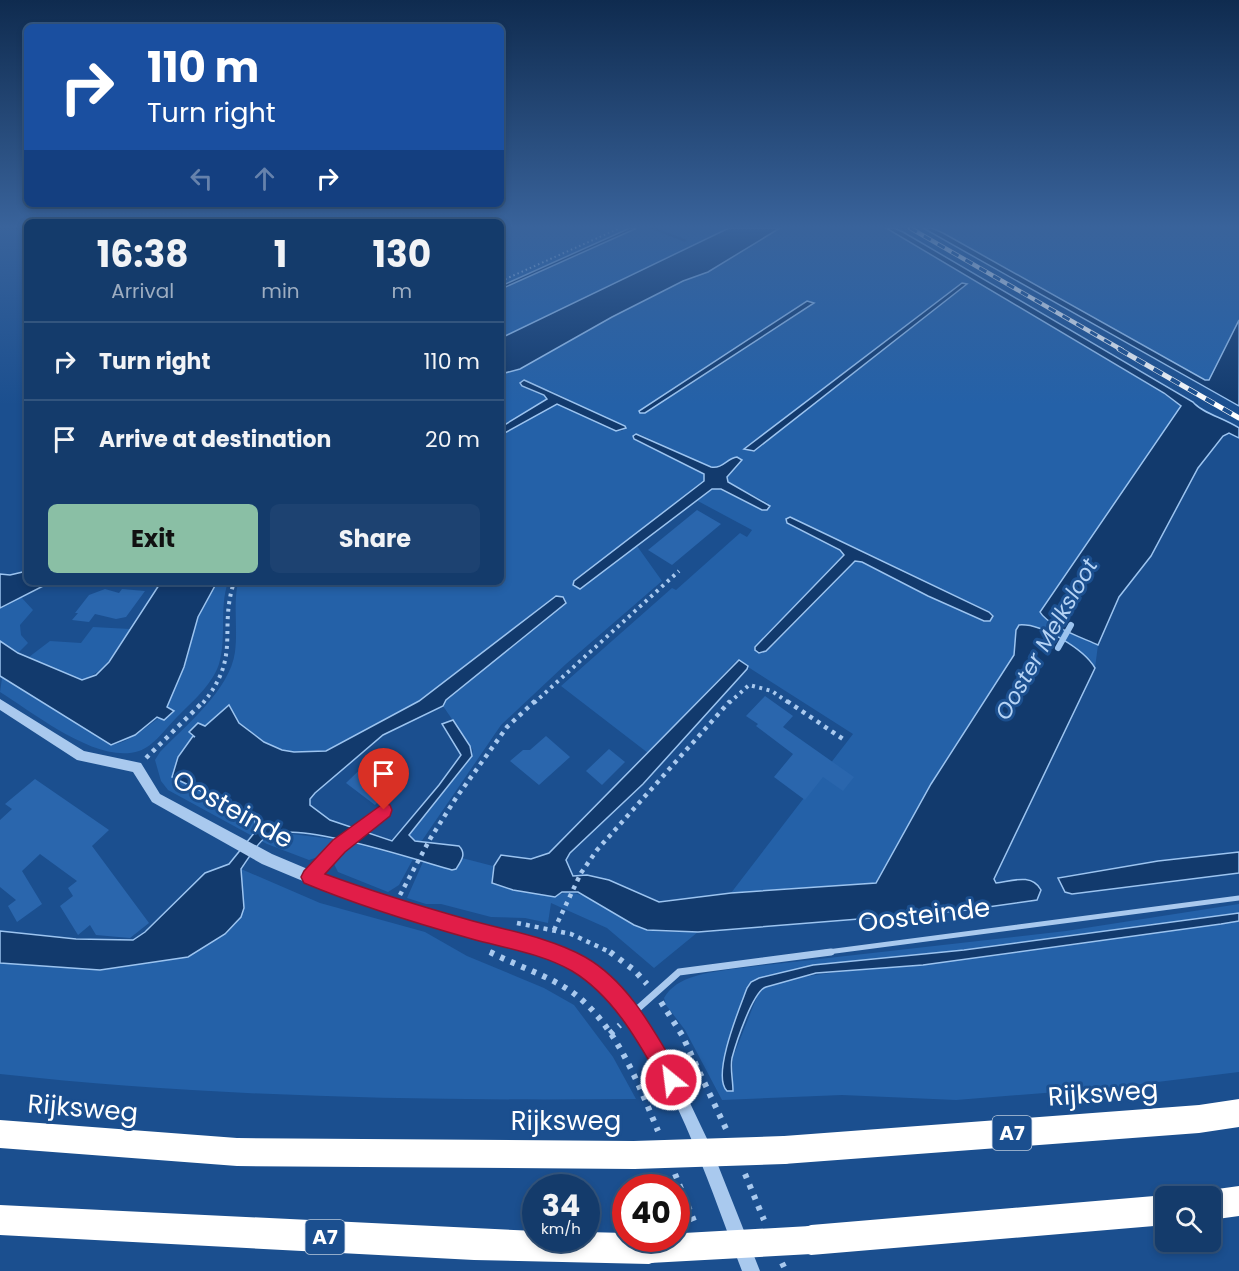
<!DOCTYPE html>
<style>
body{margin:0;font-family:Poppins,sans-serif;background:#1d4271;color:#f1f3f6;height:100vh;display:flex;flex-direction:column;font-size:22px;white-space:nowrap}
*{box-sizing:border-box;margin:0}
p{font-size:20px;color:#9dadc1}
.icon{flex:none;width:33px;height:33px;fill:none;stroke:currentColor;stroke-width:2;stroke-linecap:round;stroke-linejoin:round}
.map{position:relative;flex:1;overflow:hidden}
.panel{position:absolute;left:24px;top:219px;width:480px;height:366px;display:flex;flex-direction:column;background:#143b6b;border-radius:9px;box-shadow:0 3px 9px #0003,0 0 0 2px #33557e}
.panel>*{flex:none}
.hud{position:absolute;left:24px;top:24px;width:480px;height:183px;border-radius:9px;box-shadow:0 3px 9px #0003,0 0 0 2px #33557e;background:#1a4fa0;color:#fff;overflow:hidden}
.controls{position:absolute;left:1155px;top:1186px;display:grid;gap:12px}
.controls a{display:grid;place-items:center;width:66px;height:66px;border-radius:9px;background:#143b6b;box-shadow:0 3px 9px #0003,0 0 0 2px #33557e;font-size:30px}
.speed{position:absolute;left:522px;top:1174px;display:flex;gap:12px;font-size:30px;font-weight:700;text-align:center}
.speed>*{display:grid;place-content:center;width:78px;height:78px;border-radius:50%;background:#143b6b;box-shadow:0 3px 9px #0003,0 0 0 2px #33557e;line-height:1}
.speed small{font-size:15px;font-weight:400}
.speed .limit{border:9px solid #d22;background:#fff;color:#111}
.pin{position:absolute;display:grid;place-items:center;width:51px;height:51px;color:#fff;margin:-62px -26px;border-radius:50% 50% 50% 0;rotate:-45deg;box-shadow:0 0 6px #0007}
.pin .icon{rotate:45deg}
.me{position:absolute;width:66px;margin:-33px;rotate:331deg;stroke-linejoin:round;filter:drop-shadow(0 0 4px #0008)}
.turn{display:flex;align-items:center;gap:21px;height:126px;padding:0 24px;font-size:27px}
.turn .icon{width:78px;height:78px;stroke-width:2.5}
.turn b{display:block;font-size:42px;line-height:51px}
.lanes{display:flex;align-items:center;height:57px;padding:0 24px;background:#0003;justify-content:center;gap:30px;direction:ltr}
.lanes .off{opacity:.35}
.eta{display:flex;justify-content:space-evenly;align-items:center;height:102px;text-align:center}
.eta b{font-size:36px;font-weight:700;line-height:42px}
.action{display:flex;gap:12px;margin-top:auto;padding:12px 24px}
.action a{flex:1;height:69px;border-radius:9px;background:#8abfa5;color:#111;font-size:24px;font-weight:700;line-height:69px;text-align:center}
.action a+a{background:#1d4271;color:#f1f3f6}
ul{padding:0;list-style:none}
li{display:flex;align-items:center;gap:18px;height:78px;padding:0 24px;border-top:2px solid #33557e}
li div{flex:1}
li b{display:block;font-size:22px}
li em{font-style:normal}
.map>svg:first-child{display:block}
</style>
<div class="map">
<svg width="1239" height="1271" viewBox="0 0 1239 1271">
<rect width="100%" height="100%" fill="#1b4f8f"/>
<g fill="#2461a8" fill-rule="evenodd">
<path d="M501 228H630L501 286Z"/>
<path d="M638 228H649L685 242 687 240 655 228H729L501 338V289Z"/>
<path d="M780 228H886L1164 393 1182 408 1041 612C1047 626 1083 639 1098 645L1095 668 1090 659 1038 628 1026 624 1017 632 1014 655 931 784 876 883 731 893 853 734 748 667 740 660 736 661 648 753 561 686 672 588 676 590 740 533 747 537 752 530 696 500 705 492 717 488 762 510 768 503 728 482 727 477 741 462V459L737 457C727 459 722 468 711 467L639 434 633 439 704 474V482L573 583 580 589 637 546 662 581 566 664 501 725 421 842 415 841 409 835 472 755 473 750 443 706 446 700 566 603 563 597 555 596 419 701 326 751 294 752 282 750 264 742 239 723 228 705 205 727 198 723 189 732 195 737H192L178 757 172 777 255 817V825L276 832 340 840 321 856 309 860 267 844 168 790 161 781 155 760 160 752C185 726 230 690 235 652 238 629 233 605 238 582H267L270 584 276 582H501V435L557 404 616 431H622L626 427 549 390 522 386 544 395 547 399 501 427V374L520 369 612 317 683 281 708 272ZM964 283 966 285 754 451 752 452 746 447ZM807 301 809 307 645 413H640L664 394ZM789 517 981 608 993 615 990 621H984L928 596 862 562 855 561 767 651 760 653 755 650V647L844 555 840 550 787 523 786 520Z"/>
<path d="M932 228H1239V320L1209 381 1205 380Z"/>
<path d="M217 582H228C219 608 227 637 219 664 212 685 192 702 177 717 166 728 154 746 139 751 98 765 34 713 0 692L2 678 111 745C135 742 152 719 173 710L167 707 184 667 198 617Z"/>
<path d="M21 597 33 610 20 625 21 635 28 643 18 653 0 641V608Z"/>
<path d="M93 627 130 629C116 650 107 671 82 680L29 657 50 641 81 643Z"/>
<path d="M353 843 413 859 399 885 388 892 338 872 334 864Z"/>
<path d="M462 858 493 866 492 883 513 890 555 897C582 879 619 925 647 930 663 933 682 931 698 932L654 968 607 928 551 903 548 923 525 918 491 917 441 904H426L407 898 423 862 452 870 456 868Z"/>
<path d="M241 869 320 903 425 932 467 956 544 988 574 1005 613 1057 636 1099C424 1101 210 1097 0 1074V963L100 970 188 957 225 934 241 917 244 908Z"/>
<path d="M1239 904V913L964 950 813 965 759 978 751 982 747 988 725 1054 733 1091V1057L760 989C814 969 871 971 927 964 1031 951 1135 936 1239 921V1072L1108 1088 956 1100 842 1095 722 1100 685 1030 666 1005 664 998C677 975 709 973 732 969L1066 931Z"/>
</g>
<g fill="#123a6d" stroke="#9cc4f0" stroke-width="1.5">
<path d="M630 228H637L501 289V286Z"/>
<path d="M729 228H780L708 272 683 281 612 317 520 369 501 374V338Z"/>
<path d="M886 228H894L903 232 1193 402C1202 413 1224 418 1239 428V438L1229 433 1223 436 1198 468 1151 556 1119 597 1098 645C1083 638 1048 626 1040 612L1181 406 1164 393Z"/>
<path d="M923 228H932L943 233 1205 380H1209L1239 320V406Z"/>
<path d="M962 283 967 284 754 451 744 449Z"/>
<path d="M807 301 814 303 645 413H640L639 411Z"/>
<path d="M524 380 625 426 626 428 616 431 557 404 501 435V427L547 399 544 395 522 386 520 383Z"/>
<path d="M636 434 711 467C723 469 727 458 737 457L742 460 727 477 728 482 770 506 767 510H762L721 489H712L580 589 573 585 574 581 704 481V474L634 439 633 436Z"/>
<path d="M790 517 989 612 993 616 990 621H984L928 596 862 562 855 561 773 644 766 651 759 653 755 650V647L844 555 840 550 787 523 786 519Z"/>
<path d="M27 571V582H51L0 608V574L10 575Z"/>
<path d="M161 582H217L198 617 184 667 167 707 174 711 164 720 157 717 135 735 111 745 0 676V641L18 653 82 680 96 675 109 662Z"/>
<path d="M556 596 563 597 566 603 446 700 443 706 383 735 315 793 310 799V805L330 820 392 841 439 785 461 755 442 724 453 720 470 746 472 756 409 835 415 841 459 846C467 854 461 861 456 869L452 870C419 861 294 819 267 836 257 843 248 859 241 869L244 908 241 917 225 934 188 957 100 970 0 963V931L76 939 133 940 145 932 205 873 229 864 255 832V817L172 777 178 757 193 736 195 737 189 732 198 723 205 726 229 705 239 723 264 742 282 750 294 752 326 751 419 701Z"/>
<path d="M1019 625C1041 623 1084 649 1095 668L994 879 996 883C1012 881 1032 873 1041 890L1037 900 959 911 698 932 647 930 634 925 578 892H562L555 897 513 890 492 883 494 866 501 855 531 859 549 853 739 660 748 666 747 669 643 784 570 853 566 860 573 876 587 875 609 880 659 902 731 893 876 883 931 784 1014 655 1016 630Z"/>
<path d="M1239 852V873L1072 894 1065 892 1058 878 1158 861Z"/>
<path d="M1239 913V921L1221 924 923 965 816 973 766 987C753 991 736 1043 732 1058 730 1068 733 1080 733 1091H727C711 1076 740 1007 747 988L751 982 759 978 813 965 964 950Z"/>
</g>
<g fill="none" stroke-linecap="round" stroke-linejoin="round">
<path stroke="#9cc4f0" stroke-width="6" d="M1058 648 1071 625"/>
</g>
<g fill="#2a66ad">
<path d="M697 510 721 524 672 565 648 550Z"/>
<path d="M105 589 119 593 122 589 145 591 126 617 116 619 95 614 89 622 72 620 78 613H75L89 595Z"/>
<path d="M765 696 793 716 783 727 854 777 843 791 823 777 805 800 774 777 793 754 756 726 758 724 746 716Z"/>
<path d="M546 736 570 757 539 785 510 761 523 750H530Z"/>
<path d="M609 749 625 762 602 785 586 771Z"/>
<path d="M376 754 401 778 375 805 346 783Z"/>
<path d="M35 779 109 830 92 846 149 923 130 938 96 935 90 925 78 935 60 906 73 896 68 888 77 881 40 854 22 871 42 904 17 922 8 906 16 900 0 887V820L12 809 5 804Z"/>
</g>
<g fill="none" stroke-linecap="round" stroke-linejoin="round">
<path stroke="#a9c9ee" stroke-width="2" stroke-dasharray="1.5 3" stroke-linecap="butt" d="M501 281 620 228"/>
<g stroke="#a9c9ee" stroke-width="4" stroke-dasharray="3 4.5" stroke-linecap="butt">
<path d="M203 703C242 655 218 632 234 582"/>
<path d="M534 703 679 571"/>
<path d="M729 703 749 685 772 691 789 703"/>
</g>
<g stroke="#a9c9ee" stroke-width="4.5" stroke-dasharray="4 5" stroke-linecap="butt">
<path d="M787 701 843 739"/>
<path d="M146 758 204 701"/>
<path d="M400 895 430 839 456 798 507 727 535 701"/>
<path d="M517 923 571 934 612 953"/>
<path d="M554 930 581 873 597 850 730 701"/>
<path d="M490 952 493 953"/>
</g>
<g stroke="#a9c9ee" stroke-width="6" stroke-dasharray="4.5 7" stroke-linecap="butt">
<path d="M490 952C517 966 547 975 572 992 616 1024 638 1083 658 1131"/>
<path d="M610 952 634 970 647 984"/>
<path d="M661 1002 682 1035 727 1131"/>
<path d="M610 1034 620 1025"/>
<path d="M675 1174 696 1226"/>
<path d="M745 1174 764 1220"/>
<path d="M782 1263 786 1271"/>
</g>
<g stroke="#a9c9ee" stroke-width="5">
<path d="M313 874 339 846 384 810"/>
<path d="M820 953 1239 898"/>
</g>
<path stroke="#a9c9ee" stroke-width="7" d="M633 1013 679 972 831 952"/>
<path fill="#a9c9ee" fill-rule="evenodd" d="M0 699 84 751 141 763 160 794 272 854 310 870 393 900 546 943 578 956 592 965 621 990 647 1023 670 1061 710 1145 760 1271H742C707 1180 661 1030 579 973 569 966 557 962 546 957L393 914 310 884 262 864 152 802 133 772 77 760 0 710Z"/>
<g fill="#fff" fill-rule="evenodd">
<path d="M1239 1099V1127L1199 1133 784 1164 774 1160 770 1150 774 1140 784 1136 1199 1105Z"/>
<path d="M0 1120 237 1138 634 1141 644 1145 648 1155 644 1165 634 1169 237 1166 0 1148Z"/>
<path d="M1239 1186V1216L1210 1220V1197H1198L1199 1194 1210 1190Z"/>
<path d="M1166 1195 1171 1197H1166V1225L811 1255 800 1251 796 1240 800 1229 811 1225Z"/>
<path d="M0 1205 536 1231V1239H586V1232L626 1233V1239H660L664 1249 660 1260 649 1264 474 1260 0 1235Z"/>
</g>
<g stroke="#fff" stroke-width="4.5">
<path id="rail-far1" d="M910 228 1122 350"/>
</g>
<g stroke="#fff" stroke-width="5">
<path id="rail" d="M1119 349 1239 418"/>
</g>
<use href="#rail-far1" stroke="#1b4f8f" stroke-width="3" stroke-dasharray="8" stroke-linecap="butt"/>
<use href="#rail" stroke="#1b4f8f" stroke-width="4" stroke-dasharray="10" stroke-linecap="butt"/>
<g stroke="#fff" stroke-width="28">
<path d="M634 1155 784 1150"/>
<path d="M649 1249 811 1240"/>
</g>
</g>
<linearGradient id="sky" x2="0" y2="1"><stop stop-color="#0f2b4f"/><stop offset="0.56" stop-color="#39639b"/><stop offset="1" stop-color="#39639b" stop-opacity="0"/></linearGradient>
<rect width="1239" height="405" fill="url(#sky)"/>
<path fill="#e11d48" stroke="#92132f" stroke-width="1.5" d="M384 803 390 805 392 810 390 816 345 852 325 874C374 892 423 907 473 921 510 931 551 938 585 957 629 982 654 1031 679 1073L682 1080 679 1087 671 1090 664 1087C640 1045 615 997 572 971 543 954 505 948 472 939 415 923 359 906 304 883L301 877 304 871 333 840Z"/>
<g text-anchor="middle" stroke-width="6" stroke-linejoin="round" paint-order="stroke">
<g fill="#1b4f8f" stroke="#bbcadd" stroke-width="1.5">
<rect x="992.5" y="1116" width="39" height="34" rx="4.5"/>
<rect x="305.5" y="1220" width="39" height="34" rx="4.5"/>
</g>
<g font-size="20" font-weight="bold" fill="#fff">
<text x="1012" y="1140">A7</text>
<text x="325" y="1244">A7</text>
</g>
<g font-size="22" font-style="italic" fill="#b5d3f5" stroke="#1b4f8f">
<text transform="translate(1046 639) rotate(-60)" y="8">Ooster Melksloot</text>
</g>
<g font-size="26" fill="#fff" stroke="#1b4f8f">
<text transform="translate(233 809) rotate(29)" y="9">Oosteinde</text>
<text transform="translate(924 915) rotate(-7)" y="9">Oosteinde</text>
<text transform="translate(1103 1093) rotate(-4)" y="9">Rijksweg</text>
<text transform="translate(83 1108) rotate(5)" y="9">Rijksweg</text>
<text x="566" y="1130">Rijksweg</text>
</g>
</g>
</svg>
<div class="controls">
<a><svg class="icon" aria-label="search" viewBox="0 0 24 24"><circle cx="10" cy="10" r="6"/><path d="M15 15l6 6"/></svg></a>
</div>
<div class="speed"><div>34<small>km/h</small></div><div class="limit">40</div></div>
<div class="pin" style="left:384px;top:810px;background:#d93025"><svg class="icon" aria-label="arrive" viewBox="0 0 24 24"><path d="M6 21V4h12l-3 4 3 4H6"/></svg></div>
<svg class="me" style="left:671px;top:1080px" viewBox="-20 -20 40 40"><circle r="17" fill="#e11d48" stroke="#fff" stroke-width="3"/><path d="M0-11L8 9 0 5-8 9z" fill="#fff"/></svg>
<div class="hud">
<div class="turn"><svg class="icon" aria-label="right" viewBox="0 0 24 24"><path d="M7 20v-9h11M14 6l5 5-5 5"/></svg><div><b>110 m</b>Turn right</div></div>
<div class="lanes"><svg class="icon off" aria-label="left" viewBox="0 0 24 24"><path d="M17 20v-9H6M10 6l-5 5 5 5"/></svg><svg class="icon off" aria-label="ahead" viewBox="0 0 24 24"><path d="M12 20V5M6 11l6-6 6 6"/></svg><svg class="icon" aria-label="right" viewBox="0 0 24 24"><path d="M7 20v-9h11M14 6l5 5-5 5"/></svg></div>
</div>
<section class="panel">
<div class="eta">
<div><b>16:38</b><p>Arrival</p></div>
<div><b>1</b><p>min</p></div>
<div><b>130</b><p>m</p></div>
</div>
<ul>
<li><svg class="icon" aria-label="right" viewBox="0 0 24 24"><path d="M7 20v-9h11M14 6l5 5-5 5"/></svg><div><b>Turn right</b></div><em>110 m</em></li>
<li><svg class="icon" aria-label="arrive" viewBox="0 0 24 24"><path d="M6 21V4h12l-3 4 3 4H6"/></svg><div><b>Arrive at destination</b></div><em>20 m</em></li>
</ul>
<div class="action"><a>Exit</a><a>Share</a></div>
</section>
</div>
